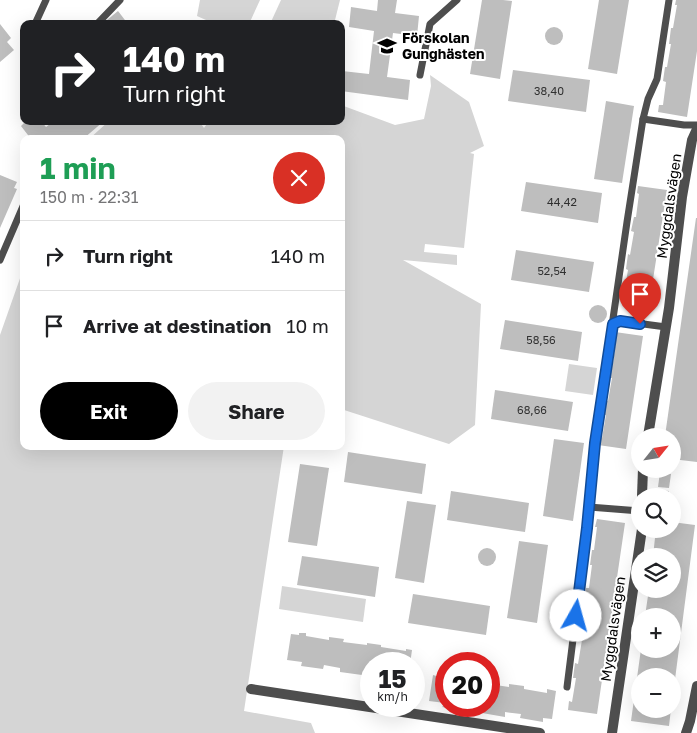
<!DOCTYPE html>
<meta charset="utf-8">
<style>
body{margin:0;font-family:"Golos Text",sans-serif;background:#f2f2f2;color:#202124;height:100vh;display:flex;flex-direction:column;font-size:19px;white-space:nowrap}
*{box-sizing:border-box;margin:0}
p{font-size:16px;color:#757577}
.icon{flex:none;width:28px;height:28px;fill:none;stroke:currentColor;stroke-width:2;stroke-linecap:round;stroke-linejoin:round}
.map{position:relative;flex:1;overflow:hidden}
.drawer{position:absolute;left:20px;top:135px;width:325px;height:315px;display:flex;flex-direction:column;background:#fff;border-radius:10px;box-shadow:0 5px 20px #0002}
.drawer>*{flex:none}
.banner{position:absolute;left:20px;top:20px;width:325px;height:105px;border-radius:10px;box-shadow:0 5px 20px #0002;background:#202124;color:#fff;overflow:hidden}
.needle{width:32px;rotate:60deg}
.buttons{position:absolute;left:631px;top:428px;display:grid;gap:10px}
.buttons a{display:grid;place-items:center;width:50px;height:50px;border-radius:50%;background:#fff;box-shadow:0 5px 20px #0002;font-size:25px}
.speed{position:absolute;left:360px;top:652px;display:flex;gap:10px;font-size:25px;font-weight:700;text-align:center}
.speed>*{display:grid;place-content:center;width:65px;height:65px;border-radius:50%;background:#fff;box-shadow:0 5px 20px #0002;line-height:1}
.speed small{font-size:12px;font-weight:400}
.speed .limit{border:8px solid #d22;background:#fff;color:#111}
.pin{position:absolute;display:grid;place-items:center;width:42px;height:42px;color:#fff;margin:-51px -21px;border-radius:50% 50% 50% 0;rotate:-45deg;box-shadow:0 0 5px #0007}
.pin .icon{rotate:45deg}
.me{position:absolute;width:55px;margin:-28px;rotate:7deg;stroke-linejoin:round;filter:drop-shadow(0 0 4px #0008)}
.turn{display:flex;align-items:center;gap:18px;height:105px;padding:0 20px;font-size:22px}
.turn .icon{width:65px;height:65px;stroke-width:2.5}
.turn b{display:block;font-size:35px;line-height:42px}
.round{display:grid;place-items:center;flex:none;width:52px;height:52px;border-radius:26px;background:#f2f2f2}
.headline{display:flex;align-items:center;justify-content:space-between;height:85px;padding:0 20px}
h1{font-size:30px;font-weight:700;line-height:38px;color:#1e9e55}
.cta{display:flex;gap:10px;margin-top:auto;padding:10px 20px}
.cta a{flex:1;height:58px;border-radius:30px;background:#000;color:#fff;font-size:20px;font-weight:700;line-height:58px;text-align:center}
.cta a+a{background:#f2f2f2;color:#202124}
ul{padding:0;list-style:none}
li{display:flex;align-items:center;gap:15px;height:70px;padding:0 20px;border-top:1px solid #e0e0e0}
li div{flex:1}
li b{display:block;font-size:19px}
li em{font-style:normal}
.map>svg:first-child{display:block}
</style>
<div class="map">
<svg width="697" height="733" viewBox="0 0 697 733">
<rect width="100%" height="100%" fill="#fff"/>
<g fill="#d5d5d5">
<path d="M200 0H260L249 24H215L197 16Z"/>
<path d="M281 0H340L334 24H270Z"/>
<path d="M430 75 469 102 484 146 470 153 474 154 464 248 425 244 424 252 457 255V265L403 260 481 304 475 425 449 444 341 409V139H89L109 121H199L204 128 209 121H341V105L395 125 424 119 431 86Z"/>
<path d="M24 267V446H284L244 711 311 723 315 733H0V335Z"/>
<path d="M569 364 597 368 593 395 565 391Z"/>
<path d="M282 586 366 599 363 622 279 609Z"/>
</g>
<g fill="#bebebe">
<path d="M378 0H397L395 13 419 16 417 36 393 33 387 77 410 80 408 100 341 91 342 71 369 74 374 31 349 27 351 7 377 11Z"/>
<path d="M482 0H503L512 1 500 79 470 74Z"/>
<path d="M599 0H629L617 74 588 69Z"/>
<path d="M676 0H697V51L687 117 658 112 659 105H663L666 82 663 81 665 67H667L671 44H669L671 28H673L677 5H675Z"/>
<path d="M118 11 128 24H102Z"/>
<path d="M0 24 11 38 7 42 14 50 0 62Z"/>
<circle cx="554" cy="36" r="9"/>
<path d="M513 70 590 80 586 112 508 101Z"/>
<path d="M606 101 634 106 622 183 594 179Z"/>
<path d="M26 121H41L46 127 54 121H104L83 139H31L21 126Z"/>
<path d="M0 175 17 182 14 188 17 189 0 228Z"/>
<path d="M526 182 602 193 598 223 521 211Z"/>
<path d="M638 186 667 190 649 305 621 300 622 293H624L628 270 626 269 628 254 630 255 634 232 631 231 634 217H636L639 194 637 193Z"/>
<path d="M696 218H697V462L672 459V436H665Z"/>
<path d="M516 250 594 262 589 292 511 280Z"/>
<circle cx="598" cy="314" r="9"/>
<path d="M505 320 582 332 578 361 500 349Z"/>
<path d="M615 332 643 336 626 449 598 445 599 438H602L606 415H603L605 400 608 401 612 378H608L611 363H613L616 340H614Z"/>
<path d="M495 390 573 402 568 431 491 419Z"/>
<path d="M554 439 584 443 573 521 543 516Z"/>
<path d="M348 452 426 464 422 494 344 482Z"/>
<path d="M300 464 329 468 317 546 288 542Z"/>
<path d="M660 472 671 474 669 488 658 487Z"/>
<path d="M653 489 669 491 668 496H652Z"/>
<path d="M451 491 529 503 525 532 447 520Z"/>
<path d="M407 501 436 505 424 583 395 578Z"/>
<path d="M597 519 625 523 597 714 568 710 569 701 572 702 576 678H573L575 663 578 664 582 640H578L581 626H583L587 603H584L586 588H589L592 565H590L592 550H594L597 527H595Z"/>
<path d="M672 522 695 525 674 687 672 686V676H640V709H671L669 726 631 721 641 649H672V616H645L649 589H672V556H653L656 529H672Z"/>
<path d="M519 541 548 545 537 623 507 618Z"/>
<circle cx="487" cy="557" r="9"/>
<path d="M302 556 379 567 375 597 297 585Z"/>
<path d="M413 594 490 606 486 635 408 623Z"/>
<path d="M299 633H306V636L329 640V637L344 639 343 642 367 645V643L381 645V647L406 651V649L412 650 410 664H371V672L363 671 362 675 340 672V668L324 665 323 669 301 666 302 662 287 660 291 634 299 635Z"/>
<path d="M441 674 446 675V706H467L466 711 442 707 443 706H444L445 703 429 701 433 675 440 677Z"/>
<path d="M489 684 509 687V684L524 686V689L547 693V689L556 691 552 719 543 718V722L520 718 521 714 505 712V717L482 713 483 709 474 707V706H489Z"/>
</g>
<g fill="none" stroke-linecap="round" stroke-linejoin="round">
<g stroke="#4e4e4e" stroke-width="7">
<path d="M35 24 46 0"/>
<path d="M97 24 120 0"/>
<path d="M420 75 430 24 457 0"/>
<path d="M643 119 684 125H697"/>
<path d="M0 260 24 204"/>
<path d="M613 324 621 321 666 327"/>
<path d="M589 507 640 511"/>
<path d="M567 687 587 528 595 443 627 222 643 119 648 99 657 79 669 0"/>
</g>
<g stroke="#4e4e4e" stroke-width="10">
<path d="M648 436 669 308 682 197 692 140 697 129"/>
<path d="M642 496 643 469"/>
<path d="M251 689 540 733"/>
<path d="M612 733 642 529"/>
<path d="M686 733 690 721 697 686"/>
</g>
</g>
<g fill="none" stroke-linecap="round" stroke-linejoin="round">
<g stroke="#114b97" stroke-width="12">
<path id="route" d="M576 616 587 528 595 443 613 324 620 321 640 324"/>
</g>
<use href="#route" stroke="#1a73e8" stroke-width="9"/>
</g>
<defs>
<g id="school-bare" transform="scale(1.5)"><path d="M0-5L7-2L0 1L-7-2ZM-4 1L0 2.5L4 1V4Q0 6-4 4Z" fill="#000" stroke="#fff" stroke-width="2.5" paint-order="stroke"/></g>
</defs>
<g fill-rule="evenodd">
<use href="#school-bare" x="387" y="46"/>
</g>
<g text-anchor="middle" stroke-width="4" stroke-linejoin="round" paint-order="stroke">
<g font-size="11" fill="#303030">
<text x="549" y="95">38,40</text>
<text x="562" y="206">44,42</text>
<text x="552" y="275">52,54</text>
<text x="541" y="344">58,56</text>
<text x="532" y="414">68,66</text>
</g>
<g font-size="14" font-weight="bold" fill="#000" stroke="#fff" text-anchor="start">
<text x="402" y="43">Förskolan<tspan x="402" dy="16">Gunghästen</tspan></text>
</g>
<g font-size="14" fill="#000" stroke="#fff">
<text transform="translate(669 206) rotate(-82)" y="5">Myggdalsvägen</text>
<text transform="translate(613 629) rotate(-82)" y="5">Myggdalsvägen</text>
</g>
</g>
</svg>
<div class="buttons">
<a><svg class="needle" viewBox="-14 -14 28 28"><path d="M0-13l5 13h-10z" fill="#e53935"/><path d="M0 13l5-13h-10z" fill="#757577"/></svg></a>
<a><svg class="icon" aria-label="search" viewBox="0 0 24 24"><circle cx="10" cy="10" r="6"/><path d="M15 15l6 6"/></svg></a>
<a><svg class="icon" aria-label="layers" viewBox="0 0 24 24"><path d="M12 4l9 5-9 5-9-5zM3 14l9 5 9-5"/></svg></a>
<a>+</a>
<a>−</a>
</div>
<div class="speed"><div>15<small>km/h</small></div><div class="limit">20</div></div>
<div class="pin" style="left:640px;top:324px;background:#d93025"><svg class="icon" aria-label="arrive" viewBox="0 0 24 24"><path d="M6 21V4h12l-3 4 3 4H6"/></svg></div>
<svg class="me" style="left:576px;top:616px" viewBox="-20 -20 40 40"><circle r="19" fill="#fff"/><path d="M0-13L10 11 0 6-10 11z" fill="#1a73e8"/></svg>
<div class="banner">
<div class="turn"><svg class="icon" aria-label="right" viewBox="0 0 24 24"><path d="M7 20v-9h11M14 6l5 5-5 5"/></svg><div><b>140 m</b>Turn right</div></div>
</div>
<section class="drawer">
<div class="headline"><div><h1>1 min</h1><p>150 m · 22:31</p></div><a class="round" style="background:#d93025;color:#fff"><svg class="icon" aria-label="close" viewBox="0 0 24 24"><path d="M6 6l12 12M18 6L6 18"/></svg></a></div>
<ul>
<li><svg class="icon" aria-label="right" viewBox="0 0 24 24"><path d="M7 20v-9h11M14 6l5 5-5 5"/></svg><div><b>Turn right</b></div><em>140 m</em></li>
<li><svg class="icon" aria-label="arrive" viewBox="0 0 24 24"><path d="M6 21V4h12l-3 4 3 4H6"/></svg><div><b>Arrive at destination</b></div><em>10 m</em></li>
</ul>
<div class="cta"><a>Exit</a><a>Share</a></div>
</section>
</div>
